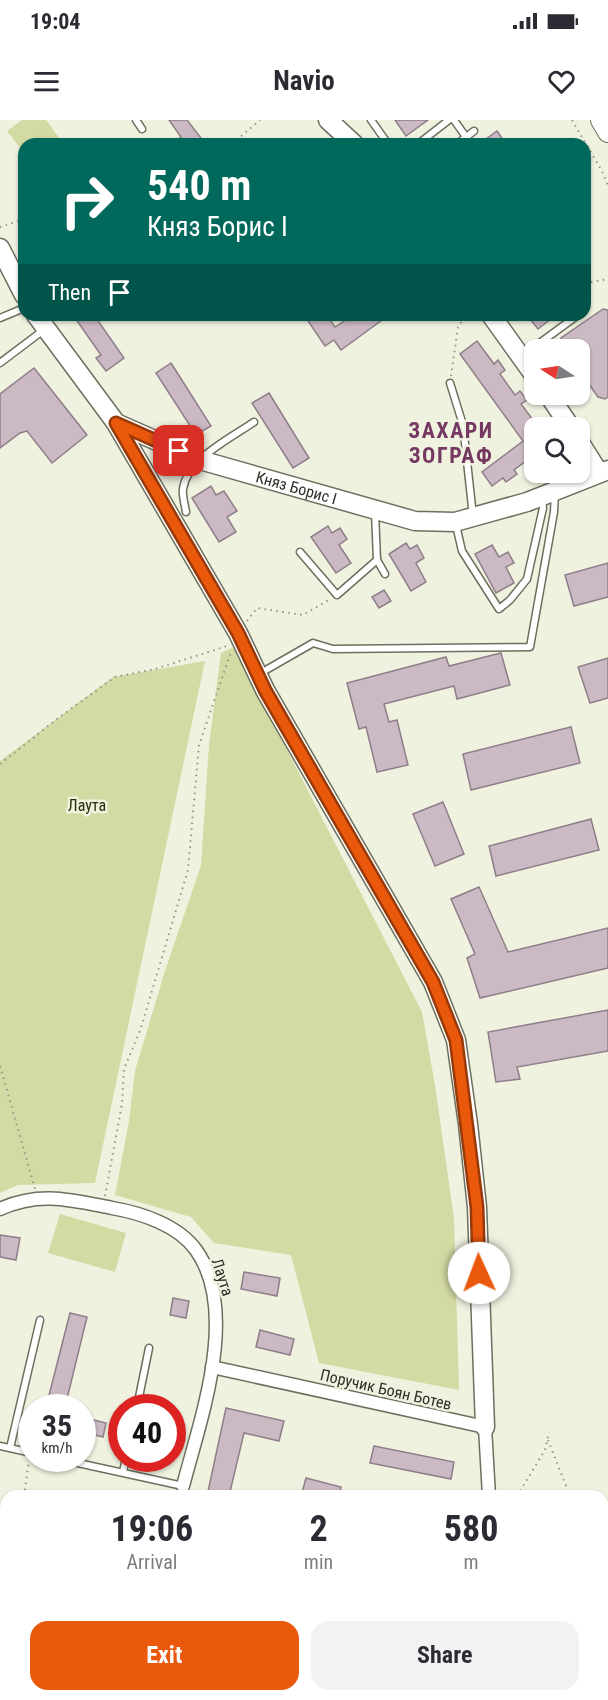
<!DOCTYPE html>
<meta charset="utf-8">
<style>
body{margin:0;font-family:"Roboto Condensed",sans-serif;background:#f2f2f3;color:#2b2b33;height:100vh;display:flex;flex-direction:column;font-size:22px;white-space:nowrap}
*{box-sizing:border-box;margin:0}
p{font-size:20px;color:#7c7c81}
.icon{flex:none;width:33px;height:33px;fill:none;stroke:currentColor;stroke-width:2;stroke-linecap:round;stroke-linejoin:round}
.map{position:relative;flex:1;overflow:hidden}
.side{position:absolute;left:0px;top:1370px;width:609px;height:212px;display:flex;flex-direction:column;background:#fff;border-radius:18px 18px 0 0;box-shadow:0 2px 4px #0004}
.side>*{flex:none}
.banner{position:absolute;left:18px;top:18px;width:573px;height:183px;border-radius:18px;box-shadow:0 2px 4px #0004;background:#00695c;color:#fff;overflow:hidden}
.needle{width:39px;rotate:282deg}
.buttons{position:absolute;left:524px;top:219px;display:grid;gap:12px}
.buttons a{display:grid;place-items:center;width:66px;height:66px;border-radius:12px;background:#fff;box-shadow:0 2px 4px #0004;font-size:30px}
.speed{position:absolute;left:18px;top:1274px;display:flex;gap:12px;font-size:30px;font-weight:700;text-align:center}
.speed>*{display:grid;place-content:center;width:78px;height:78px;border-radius:50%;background:#fff;box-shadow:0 2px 4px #0004;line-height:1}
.speed small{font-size:15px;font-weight:400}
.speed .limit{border:9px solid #d22;background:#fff;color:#111}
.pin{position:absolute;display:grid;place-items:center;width:51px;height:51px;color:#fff;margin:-26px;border-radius:12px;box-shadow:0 3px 9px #0006}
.me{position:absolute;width:66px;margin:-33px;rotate:358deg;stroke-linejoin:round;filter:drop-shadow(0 0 4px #0008)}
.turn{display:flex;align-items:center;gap:21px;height:126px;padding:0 30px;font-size:27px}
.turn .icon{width:78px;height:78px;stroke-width:2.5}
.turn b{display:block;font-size:42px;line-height:51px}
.then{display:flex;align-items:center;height:57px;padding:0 30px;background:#0003;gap:12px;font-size:22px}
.eta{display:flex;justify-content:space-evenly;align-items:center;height:102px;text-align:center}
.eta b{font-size:36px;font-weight:700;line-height:42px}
.primary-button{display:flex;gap:12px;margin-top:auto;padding:12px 30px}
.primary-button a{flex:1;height:69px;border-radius:18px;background:#ea580c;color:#fff;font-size:24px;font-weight:700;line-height:69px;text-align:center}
.primary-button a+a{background:#f2f2f3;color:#2b2b33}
.status{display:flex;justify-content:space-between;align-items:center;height:42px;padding:0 30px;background:#fff;direction:ltr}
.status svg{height:16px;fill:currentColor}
header{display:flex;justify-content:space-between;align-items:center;height:78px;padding:0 30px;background:#fff;font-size:27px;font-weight:700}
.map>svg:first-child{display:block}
</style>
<div class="status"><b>19:04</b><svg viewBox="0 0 49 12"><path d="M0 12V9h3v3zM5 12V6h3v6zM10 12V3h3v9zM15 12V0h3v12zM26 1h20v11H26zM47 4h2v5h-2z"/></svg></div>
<header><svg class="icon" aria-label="menu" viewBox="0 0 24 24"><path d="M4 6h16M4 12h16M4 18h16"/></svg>Navio<svg class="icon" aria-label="heart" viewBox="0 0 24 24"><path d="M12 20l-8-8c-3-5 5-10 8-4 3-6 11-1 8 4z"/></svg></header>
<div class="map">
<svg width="608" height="1580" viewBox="0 0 608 1580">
<rect width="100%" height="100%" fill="#f0f2e0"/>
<g fill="#d4daa4">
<path d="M22 0H46L64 24H24V33L7 11Z"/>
<path d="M234 527 422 892 435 965 454 1098 459 1270 319 1243 291 1135 214 1123 191 1097 115 1075 129 1001 135 951 164 854 201 745 209 625 221 533Z"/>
<path d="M205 541 95 1063 18 1065 0 1073V641L113 557Z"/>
<path d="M60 1094 126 1113 115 1152 48 1133Z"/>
<path d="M0 1512 6 1535V1575H17L18 1580H0Z"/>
</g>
<g fill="#cbb9c4" stroke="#8f7e88" stroke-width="1.5">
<path d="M169 0H187L201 18 192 24H172L181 17Z"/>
<path d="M395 0H428L406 16Z"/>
<path d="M497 11 506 24H479Z"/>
<path d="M603 189 608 190V277L605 279 598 277 579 250V230H564L561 224V218Z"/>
<path d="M73 195H94L124 238 106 251 96 238 101 235Z"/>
<path d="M304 195H327L335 207 353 195H389L341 230 334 220 325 226Z"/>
<path d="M527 195H556L538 209Z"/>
<path d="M477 221 494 244 498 240 505 250 500 254 515 275 520 271 527 280 521 284 539 308H534V335L514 350 517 354 506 362 503 358 492 366 482 352 523 321 460 234Z"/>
<path d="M171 243 211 306 196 315 156 253Z"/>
<path d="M34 248 87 315 52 343 27 311 20 313 0 328V274Z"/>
<path d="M269 273 309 338 293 348 252 283Z"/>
<path d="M211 366 216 375 224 371 237 391 227 397 236 412 219 422 192 378Z"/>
<path d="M328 406 332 413 340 408 347 419 339 425 351 443 336 453 311 417Z"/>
<path d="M406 423 410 429 417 425 424 438 416 443 426 462 411 471 389 434Z"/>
<path d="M492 425 499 437 508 432 514 443 506 447 514 463 496 473 475 434Z"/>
<path d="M608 443V477L574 486 565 455Z"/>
<path d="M384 470 391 481 379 488 372 477Z"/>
<path d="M501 533 510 565 457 579 454 566 384 584 389 602 397 600 408 645 377 652 366 607 359 609 347 563 446 537 449 546Z"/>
<path d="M608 538V578L590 583 578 547Z"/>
<path d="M571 607 580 643 471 670 463 634Z"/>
<path d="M443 682 464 734 435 746 413 694Z"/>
<path d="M591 699 599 730 496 756 489 726Z"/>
<path d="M479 767 508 832 608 808V848L480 878 467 838 475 834 451 779Z"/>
<path d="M608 890V931L517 947 520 959 496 962 488 912Z"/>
<path d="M0 1115 20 1118 16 1140 0 1137Z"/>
<path d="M244 1152 280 1158 277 1176 241 1169Z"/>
<path d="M173 1178 189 1181 186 1198 170 1195Z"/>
<path d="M70 1193 87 1197 65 1287H46Z"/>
<path d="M260 1210 294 1219 290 1235 256 1227Z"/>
<path d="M226 1288 284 1301 279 1321 244 1313 229 1376H207Z"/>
<path d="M82 1297 106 1303 103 1317 82 1312Z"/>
<path d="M374 1326 454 1342 451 1359 370 1343Z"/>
<path d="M306 1358 341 1367 339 1376H311L302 1373Z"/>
</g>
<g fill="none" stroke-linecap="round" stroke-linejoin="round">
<g stroke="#6d6f5e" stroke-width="9">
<g id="lane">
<path d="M136 0 142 9"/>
<path d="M371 0 388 24"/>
<path d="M454 0 466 17"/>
<path d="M418 24 449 0"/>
<path d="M457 24 474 11"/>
<path d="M0 198 24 188"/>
<path d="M522 236 578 195"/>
<path d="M0 243 45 209"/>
<path d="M450 263 463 305 473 396"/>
<path d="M186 392C185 385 182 376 183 369 187 339 231 318 254 302"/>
<path d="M456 405 462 431 499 489 510 480 527 459 543 388 542 379"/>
<path d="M300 432 337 475 377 440 375 392"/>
<path d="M377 440 385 454"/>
<path d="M259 554 313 523 333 529 530 527 554 392 555 372"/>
<path d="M137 1287 149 1228"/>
<path d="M0 1326 32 1333"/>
<path d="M10 1328 40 1200"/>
<path d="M55 1338 183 1366 181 1376"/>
<path d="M123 1352 126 1338"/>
<path d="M0 1535 6 1533"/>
</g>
</g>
<g stroke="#6d6f5e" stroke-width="15">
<g id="street">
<path d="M0 1089C40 1071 71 1080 112 1088 141 1093 178 1105 196 1130 240 1192 200 1300 183 1366"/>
<path d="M212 1247 485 1307 489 1376"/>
<path d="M603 1433 608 1434"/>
<path d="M449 1580 450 1575"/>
</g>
</g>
<g stroke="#6d6f5e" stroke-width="21">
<g id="secondary">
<path d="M328 0 354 24"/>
<path d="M0 128 24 175"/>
<path d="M36 195 116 303 238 513 265 570 433 862 456 920 468 1004 477 1087 485 1307"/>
<path d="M491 195 534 255"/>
<path d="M548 274 571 308"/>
<path id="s1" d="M116 303 200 340 415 401 455 402 527 382 608 350"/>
<path d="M579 321 599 353"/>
</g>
</g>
<g stroke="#6d6f5e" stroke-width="22">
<path id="primary" d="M601 0 608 12"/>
</g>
<g stroke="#939588" stroke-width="2" stroke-dasharray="1.5 4.5" stroke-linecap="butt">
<path d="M572 0 602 51 608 66"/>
<path d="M232 24 260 0"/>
<path d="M0 107 24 99"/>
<path d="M585 163 608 159"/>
<path d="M451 256 458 207 462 201 469 195"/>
<path d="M247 501 257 488 303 495 329 480"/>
<path d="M0 644 57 599 115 557 155 549 227 526"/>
<path d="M0 946 35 1069"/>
<path d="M105 1076 122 984 124 949 141 908 188 750 199 625 231 532"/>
<path d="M548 1320 570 1376"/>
<path d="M24 1376 29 1340"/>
<path d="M517 1376 545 1330 549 1312"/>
<path d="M72 1575 73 1580"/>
<path d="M183 1575 184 1580"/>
<path d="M206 1575 218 1580"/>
<path d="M133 1580 138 1575"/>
<path d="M374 1580 376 1575"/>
</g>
<use href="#lane" stroke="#fff" stroke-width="6"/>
<use href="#street" stroke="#fff" stroke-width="12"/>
<use href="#secondary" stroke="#fff" stroke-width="18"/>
<use href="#primary" stroke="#fff" stroke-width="20"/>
</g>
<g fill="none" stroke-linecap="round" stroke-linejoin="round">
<g stroke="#983908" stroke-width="15">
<path id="route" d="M179 331 116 303 238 513 265 570 433 862 456 920 477 1087 479 1153"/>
</g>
<use href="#route" stroke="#ea580c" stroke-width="10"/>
</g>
<g text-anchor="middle" stroke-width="5" stroke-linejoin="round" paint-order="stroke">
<g font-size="16" fill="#2e2f28" stroke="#f0f2e0">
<text dy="6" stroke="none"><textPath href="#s1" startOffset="192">Княз Борис I</textPath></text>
<text transform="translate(223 1157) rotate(72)" y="6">Лаута</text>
<text transform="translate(386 1269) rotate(13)" y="6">Поручик Боян Ботев</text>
</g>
<g font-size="16" fill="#2a2c08" stroke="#f0f2e0">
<text x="87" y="691">Лаута</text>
</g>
<g font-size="22" font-weight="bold" letter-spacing="1.5" fill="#753961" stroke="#f0f2e0">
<text x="451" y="318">ЗАХАРИ<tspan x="451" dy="25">ЗОГРАФ</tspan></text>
</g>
</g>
</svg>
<div class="buttons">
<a><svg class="needle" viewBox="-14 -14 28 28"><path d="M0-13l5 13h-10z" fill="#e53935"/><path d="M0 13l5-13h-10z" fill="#7c7c81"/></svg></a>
<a><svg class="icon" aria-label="search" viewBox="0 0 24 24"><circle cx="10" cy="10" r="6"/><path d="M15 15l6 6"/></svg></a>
</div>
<div class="speed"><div>35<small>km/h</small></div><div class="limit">40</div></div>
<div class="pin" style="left:179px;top:331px;background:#d93025"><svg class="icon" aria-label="arrive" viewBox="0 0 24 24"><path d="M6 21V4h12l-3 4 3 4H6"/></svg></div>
<svg class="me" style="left:479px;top:1153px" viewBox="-20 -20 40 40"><circle r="19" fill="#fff"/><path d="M0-13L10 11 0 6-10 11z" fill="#ea580c"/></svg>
<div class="banner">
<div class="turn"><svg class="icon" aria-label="right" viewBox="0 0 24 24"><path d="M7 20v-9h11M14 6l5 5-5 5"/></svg><div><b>540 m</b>Княз Борис I</div></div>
<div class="then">Then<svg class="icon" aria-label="arrive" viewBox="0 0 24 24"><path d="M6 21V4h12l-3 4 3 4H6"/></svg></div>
</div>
<section class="side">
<div class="eta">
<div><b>19:06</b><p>Arrival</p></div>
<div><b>2</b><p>min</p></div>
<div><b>580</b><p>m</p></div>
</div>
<div class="primary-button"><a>Exit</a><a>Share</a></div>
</section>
</div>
